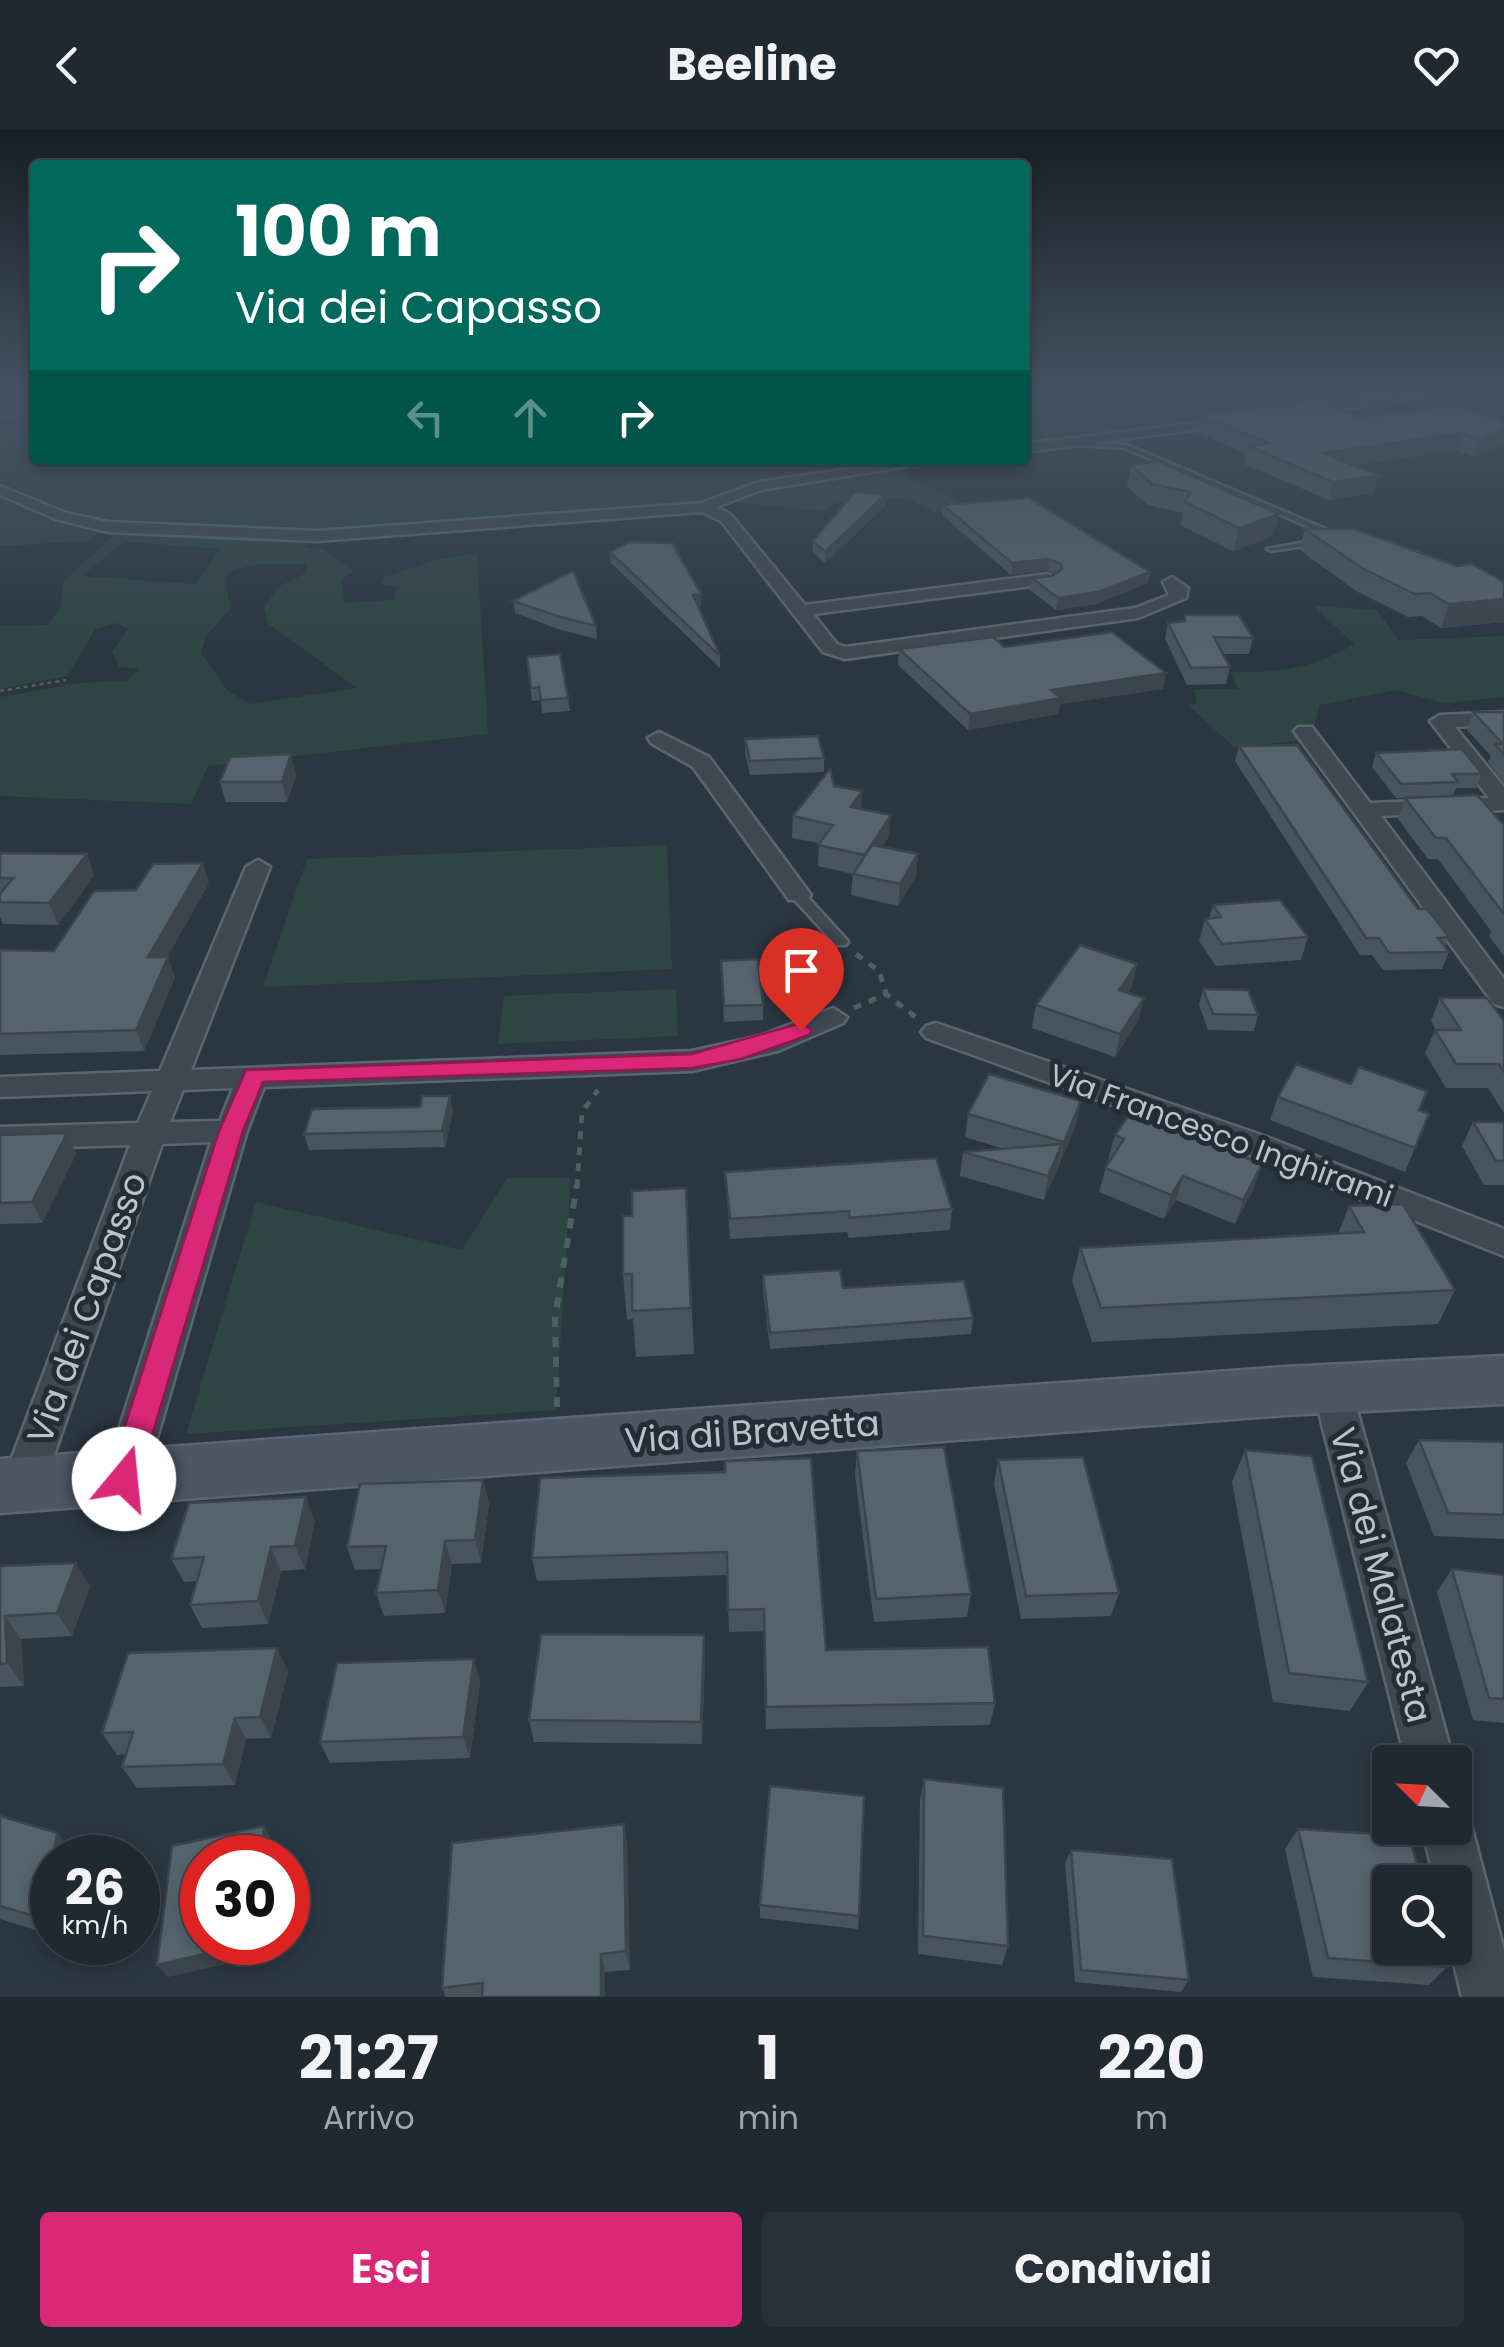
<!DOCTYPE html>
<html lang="it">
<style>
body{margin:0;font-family:Poppins,sans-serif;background:#283038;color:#f1f3f6;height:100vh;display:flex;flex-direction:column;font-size:38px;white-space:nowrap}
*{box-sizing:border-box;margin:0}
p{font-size:32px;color:#a2a6ab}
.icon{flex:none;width:55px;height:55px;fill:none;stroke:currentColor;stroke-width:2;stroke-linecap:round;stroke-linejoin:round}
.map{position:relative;height:1867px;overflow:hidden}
.side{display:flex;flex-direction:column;background:#202830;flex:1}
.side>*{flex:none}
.hud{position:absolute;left:30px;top:30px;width:1000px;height:305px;border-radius:10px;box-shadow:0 5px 15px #0003,0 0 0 2px #3d444c;background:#00695c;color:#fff;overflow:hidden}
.needle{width:65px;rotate:294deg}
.buttons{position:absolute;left:1372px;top:1615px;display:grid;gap:20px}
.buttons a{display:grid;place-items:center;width:100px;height:100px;border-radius:10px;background:#202830;box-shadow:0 5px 15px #0003,0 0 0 2px #3d444c;font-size:50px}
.speed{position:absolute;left:30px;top:1705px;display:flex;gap:20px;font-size:50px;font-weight:700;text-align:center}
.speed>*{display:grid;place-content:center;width:130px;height:130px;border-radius:50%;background:#202830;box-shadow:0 5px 15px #0003,0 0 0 2px #3d444c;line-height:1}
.speed small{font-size:25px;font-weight:400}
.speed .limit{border:15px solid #d22;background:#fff;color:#111}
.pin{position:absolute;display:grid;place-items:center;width:85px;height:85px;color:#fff;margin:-102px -42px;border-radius:50% 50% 50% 0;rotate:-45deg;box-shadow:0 0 10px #0007}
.pin .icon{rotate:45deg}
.me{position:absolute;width:110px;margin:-55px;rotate:17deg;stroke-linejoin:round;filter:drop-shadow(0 0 8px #0008)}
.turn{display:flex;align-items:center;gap:35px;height:210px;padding:0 40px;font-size:45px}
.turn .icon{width:130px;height:130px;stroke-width:2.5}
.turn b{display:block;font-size:70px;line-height:85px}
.lanes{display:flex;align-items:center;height:95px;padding:0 40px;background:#0003;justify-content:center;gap:50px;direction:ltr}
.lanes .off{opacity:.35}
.eta{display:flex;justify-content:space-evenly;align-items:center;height:170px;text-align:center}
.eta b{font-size:60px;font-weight:700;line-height:70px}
.button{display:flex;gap:20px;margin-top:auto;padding:20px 40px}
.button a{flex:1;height:115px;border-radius:10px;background:#db2777;color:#fff;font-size:40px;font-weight:700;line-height:115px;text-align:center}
.button a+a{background:#283038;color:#f1f3f6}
header{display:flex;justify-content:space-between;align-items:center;height:130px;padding:0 40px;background:#202830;font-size:45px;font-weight:700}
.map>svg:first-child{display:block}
</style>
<header><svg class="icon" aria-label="back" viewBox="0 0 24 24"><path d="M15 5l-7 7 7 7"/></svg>Beeline<svg class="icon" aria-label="heart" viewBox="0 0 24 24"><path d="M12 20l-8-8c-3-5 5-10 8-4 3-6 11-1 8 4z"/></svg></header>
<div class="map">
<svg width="1504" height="1867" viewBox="0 0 1504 1867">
<rect width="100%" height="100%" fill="#2a3640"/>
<g fill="#2f4543" fill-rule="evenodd">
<path d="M0 265H35V330H916L894 334C914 357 948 361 972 381L937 383 907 368 834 373 825 381 706 370 358 403 106 392 47 377 0 354Z"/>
<path d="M1025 265H1414L1025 316Z"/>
<path d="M0 366 102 399 90 411 0 416Z"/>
<path d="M119 400 306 411 305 418 324 419 353 441 342 449 344 473 394 470 397 457 382 454V448L439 429 477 423 488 604 208 636 191 674 0 666V567L80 553 126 551 139 539 119 537 112 522 128 499 116 493 95 499 68 546 0 559V496L47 495 60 478 64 451ZM125 412 220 419 196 454 81 446ZM257 434H307L304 444 278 457 264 478 267 493 357 558 251 574 228 561 201 523 206 506 231 478 224 448 228 442Z"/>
<path d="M1314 476 1377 480 1398 510 1504 506V567L1444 573 1396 560 1320 575 1311 609 1235 618 1188 575 1196 574 1195 559H1238L1230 542C1278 543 1313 539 1354 514Z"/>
<path d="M667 715 672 839 263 857 307 729Z"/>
<path d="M676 859 678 906 498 914 504 866Z"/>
<path d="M507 1048H571L556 1280 186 1304 256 1072 462 1120Z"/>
</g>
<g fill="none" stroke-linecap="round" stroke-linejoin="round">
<g stroke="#5b656e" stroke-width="5">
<g id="lane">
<path d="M1064 311 1127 315 1342 406 1335 408 1124 318 1062 314Z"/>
<path d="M1322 409H1325V413L1271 421 1267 419Z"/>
<path d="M798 761 803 762 846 809 848 812 846 815H836L793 768V762Z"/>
</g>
</g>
<g stroke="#5b656e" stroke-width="5">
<g id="street">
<path d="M1397 265H1431L1294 287 1288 283Z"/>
<path d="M35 270V278L0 288V280Z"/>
<path d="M1243 287 1238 294 1025 322V314Z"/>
<path d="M910 330H946L761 360 717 377 731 385 805 475 1048 444 1057 449 1048 454 813 484 837 514 846 517 1135 478 1169 465 1163 452 1172 447 1188 458 1186 468 1138 488 845 529 823 522 721 391 702 382 317 411 108 402 56 389 0 365V356L66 383 108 392 317 401 702 373 758 352Z"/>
<path d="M1504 582V594L1455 597 1504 657V680L1381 686 1504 849V877L1494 874 1294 601 1298 597H1312L1370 673 1489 668 1430 591 1440 585Z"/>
<path d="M659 602 709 627 811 765 807 770H789L693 637 651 613 648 608Z"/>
<path d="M258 730 270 737 191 940 692 921 760 906 833 878 847 887 843 893 778 921 692 941 264 957 247 1001 145 1349 139 1362 124 1367 109 1362 103 1349 211 1012 162 1014 44 1354 38 1367 23 1372 8 1367 2 1354 130 1015 0 1019V997L138 993 152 961 0 967V947L160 941 246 737ZM233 958 220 991 170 992 183 960Z"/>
<path d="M936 893 1264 1006 1504 1099V1126L1242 1022 926 908 921 902 926 896Z"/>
<path d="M1332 1242 1346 1247 1351 1258 1454 1632H1406L1313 1258 1318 1247Z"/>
<path d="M1455 1676 1465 1680 1472 1698 1504 1820V1867H1462L1450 1818H1455V1752H1435L1422 1698H1455Z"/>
</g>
</g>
<g stroke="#5b656e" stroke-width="5">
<path id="secondary" d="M1504 1226V1274L1285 1285 0 1383V1329L1285 1237Z"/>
</g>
<g stroke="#4e6161" stroke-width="2.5" stroke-dasharray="4 4" stroke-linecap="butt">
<path d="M1025 268 1187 274 1252 265"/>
<path d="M0 561 66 550"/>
</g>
<g stroke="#4e6161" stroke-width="5" stroke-dasharray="8 8" stroke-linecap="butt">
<path d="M856 824 879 841 886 864"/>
<path d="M854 878 886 864 917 888"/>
<path d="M577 1057 582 982 598 960"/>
</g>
<path stroke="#4e6161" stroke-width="6" stroke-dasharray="10 10" stroke-linecap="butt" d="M557 1277 555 1187 577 1054"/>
<use href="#lane" fill="#3e4850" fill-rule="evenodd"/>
<use href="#street" fill="#3e4850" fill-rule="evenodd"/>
<use href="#secondary" fill="#4c5763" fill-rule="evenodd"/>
</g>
<g fill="#49555e">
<path d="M1198 285 1359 287 1504 291 1475 327 1456 320 1354 335 1378 345 1373 363 1329 370 1244 334 1246 323 1195 302Z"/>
<path d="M1131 335 1279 384 1273 406 1233 421 1180 395 1183 383 1148 375 1127 357Z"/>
<path d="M885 365V376L825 433 813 422V411Z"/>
<path d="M943 375 1150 442 1148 453 1096 474 1056 480 1030 460 1032 448 1052 446 1055 444 1048 440 1011 445 942 385Z"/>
<path d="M1305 399 1504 452V492L1441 498 1422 486 1408 487 1356 461 1300 420Z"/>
<path d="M610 422 701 476H698L720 526V538L611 433Z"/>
<path d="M513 471 596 496 597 509 558 499 515 483Z"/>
<path d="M1185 485 1253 508 1249 524H1223L1230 537 1226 554 1187 555 1165 509 1168 493 1183 491Z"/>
<path d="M1004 517 1166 543 1163 559 1060 574 1058 584 968 600 898 535 899 519Z"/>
<path d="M527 527 568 568 570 581 542 583 541 570 532 571Z"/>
<path d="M1473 582H1504V653L1488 632 1491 626 1467 600Z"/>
<path d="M745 609 824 628V642L750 645 745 623Z"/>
<path d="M1239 616 1449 807 1445 816 1449 822 1442 839 1383 840 1372 825H1360L1235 631Z"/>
<path d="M1376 623 1482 644 1476 658H1456L1453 666 1504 695V826L1489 806 1491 801 1438 729H1428L1398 689 1405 668 1448 666 1396 668 1372 637Z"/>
<path d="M296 645 287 672H226L220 652Z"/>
<path d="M834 656 862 661 861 679 889 706 882 717 918 724 916 746 898 776 851 765 853 744 818 736 819 713 792 708 793 686Z"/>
<path d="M0 723 87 724 94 746 58 795 3 794 0 787Z"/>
<path d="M209 753 167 827 175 847 144 921 0 925V820L54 821 136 760Z"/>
<path d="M1213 775 1308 807 1301 830 1216 836 1199 811 1205 789 1209 788Z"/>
<path d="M721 831 763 875V890L724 892Z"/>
<path d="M1137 834 1132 856 1128 862 1138 891 1115 927 1032 898 1036 875Z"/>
<path d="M1203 859 1258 885 1254 901 1208 900 1199 875Z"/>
<path d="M1440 868 1504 891V983L1488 958H1446L1425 923 1435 900H1436L1431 891Z"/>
<path d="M1278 967 1419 980 1429 984 1405 1042 1270 990Z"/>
<path d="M420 977 453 981 445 1017 309 1020 304 1004Z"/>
<path d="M968 984 1076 995 1044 1070 960 1046 963 1022 1004 1019 965 1007Z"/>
<path d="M1473 992H1504V1055H1484L1462 1016Z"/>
<path d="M67 1003 76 1024 42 1093 0 1094V1005Z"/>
<path d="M1115 1005 1243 1026 1254 1058 1235 1094 1176 1070 1164 1089 1099 1062Z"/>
<path d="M725 1042 952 1079 950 1100 849 1108 847 1102 730 1109Z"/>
<path d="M686 1058 694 1224 636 1227 633 1189 627 1190 623 1144 632 1086Z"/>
<path d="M1349 1076 1455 1160 1438 1194 1092 1212 1072 1151 1080 1118 1338 1104Z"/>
<path d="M763 1145 843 1158 973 1188 971 1204 770 1219 763 1161Z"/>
<path d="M1419 1310 1504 1312V1409L1434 1406 1406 1333Z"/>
<path d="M1245 1320 1368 1552 1350 1581 1273 1572 1232 1352Z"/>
<path d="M857 1321 971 1464 967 1487 874 1492 855 1345Z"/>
<path d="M998 1330 1119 1463 1111 1486 1021 1489 994 1354Z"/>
<path d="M725 1342 826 1520 995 1573 990 1595 766 1599 764 1501 729 1502 727 1445 537 1451 532 1428Z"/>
<path d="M483 1350 489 1374 481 1433 452 1434 445 1483 384 1486 376 1463 381 1439 355 1440 347 1417Z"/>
<path d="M315 1391 305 1439 281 1441 268 1494 202 1498 190 1475 197 1451 184 1452 171 1429Z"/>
<path d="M0 1436 90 1456 72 1506 21 1509 24 1556 0 1557Z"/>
<path d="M1452 1439 1504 1445V1593L1473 1590 1437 1462Z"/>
<path d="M704 1505 705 1527 702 1614 534 1612 529 1590Z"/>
<path d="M288 1541 271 1608 246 1609 235 1655 137 1658 122 1637 126 1624 117 1625 102 1603Z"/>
<path d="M480 1551 470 1628 330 1633 320 1612Z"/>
<path d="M924 1649 1008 1816 1002 1835 918 1824 920 1670Z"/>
<path d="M0 1686 57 1703 74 1724 52 1728V1805L0 1789Z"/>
<path d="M624 1694 627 1715 630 1840 605 1842V1867H446L442 1858Z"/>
<path d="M1298 1699 1447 1837 1429 1855 1313 1847 1285 1719Z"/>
<path d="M1071 1720 1189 1850 1181 1862 1075 1852 1065 1733Z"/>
<path d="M760 1775 859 1786 858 1799 760 1788Z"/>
</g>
<g fill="#3c454c">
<path d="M1504 299V314L1475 327 1480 310Z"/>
<path d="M1462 303 1456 320 1318 341 1323 323Z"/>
<path d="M1378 345 1373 363 1329 370 1333 352Z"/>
<path d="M885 365V376L825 433V422Z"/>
<path d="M1279 384 1273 406 1233 421 1239 398Z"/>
<path d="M1049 429 1048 440 1011 445 1012 433Z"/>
<path d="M1150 442 1148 453 1096 474 1056 480 1058 468Z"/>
<path d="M701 464V476L693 477V465Z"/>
<path d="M1504 469V492L1441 498 1449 474Z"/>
<path d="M1166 543 1163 559 1060 574 1058 584 968 600 970 584 1051 560Z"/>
<path d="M291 624 296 645 287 672 282 652Z"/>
<path d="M862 661 861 682 851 677Z"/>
<path d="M891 685 889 706 863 746 865 725Z"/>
<path d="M87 724 94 746 58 795 49 773Z"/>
<path d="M918 724 916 746 898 776 900 754Z"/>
<path d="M203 733 209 753 156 847 148 827Z"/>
<path d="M168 827 175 847 144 921 136 900Z"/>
<path d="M1137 834 1132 856 1114 883 1119 860Z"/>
<path d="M1144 868 1138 891 1115 927 1120 904Z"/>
<path d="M450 966 453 981 445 1017 442 1001Z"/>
<path d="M1081 971 1076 995 1059 1035 1064 1012Z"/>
<path d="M67 1003 76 1024 42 1093 32 1072Z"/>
<path d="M1062 1014 1058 1038 1044 1070 1048 1046Z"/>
<path d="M1262 1034 1254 1058 1235 1094 1243 1070Z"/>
<path d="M1183 1046 1176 1070 1164 1089 1171 1065Z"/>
<path d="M483 1350 489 1374 481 1433 475 1410Z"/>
<path d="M306 1367 315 1391 305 1439 295 1416Z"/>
<path d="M445 1411 452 1434 445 1483 438 1460Z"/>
<path d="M271 1417 281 1441 268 1494 258 1471Z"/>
<path d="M76 1433 90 1456 72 1506 57 1483Z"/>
<path d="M5 1486 21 1509 24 1556 7 1533Z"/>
<path d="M704 1505 705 1527 702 1614 701 1592Z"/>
<path d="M277 1518 288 1541 271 1608 260 1587Z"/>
<path d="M474 1529 480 1551 470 1628 463 1607Z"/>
<path d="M235 1588 246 1609 235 1655 223 1634Z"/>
<path d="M624 1694 627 1715 630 1840 626 1821Z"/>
<path d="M264 1696 272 1710 271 1728H262Z"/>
<path d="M57 1703 74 1724 73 1728H53Z"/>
<path d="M52 1733V1798L44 1789Z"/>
<path d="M255 1812H265L264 1825 168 1847 157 1835Z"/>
<path d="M601 1824 605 1842V1867H601Z"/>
</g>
<g fill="#55636d" stroke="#3c454c" stroke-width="2.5">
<path d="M1317 271 1359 287 1458 276 1504 291V299L1480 310 1462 303 1323 323 1378 345 1333 352 1248 316 1270 313 1198 285Z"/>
<path d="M1158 331 1279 384 1239 398 1185 372 1191 362 1152 354 1131 335Z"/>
<path d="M855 362 885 365 825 422 813 411Z"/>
<path d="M1029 368 1150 442 1098 462 1058 468 1032 448 1052 446 1062 439 1061 434 1049 429 1012 433 943 375Z"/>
<path d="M1305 399H1354L1457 436 1472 434 1504 452V469L1449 474 1430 463 1415 464 1362 438Z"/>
<path d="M629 412 672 413 701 464 693 465 720 526 610 422Z"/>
<path d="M573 441 596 496 557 486 513 471Z"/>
<path d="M1185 485H1239L1253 508 1214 507 1230 537 1191 538 1168 493 1185 491Z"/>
<path d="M1112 502 1166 543 1051 560 1061 568 970 584 899 519 993 507 1004 517Z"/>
<path d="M560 524 568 568 541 570 539 557 531 558 527 527Z"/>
<path d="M1473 582H1504V625L1495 614H1503Z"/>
<path d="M818 606 824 628 750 631 745 609Z"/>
<path d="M1297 615 1418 779H1427L1449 807 1438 808 1449 822 1389 823 1379 808H1366L1239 616Z"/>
<path d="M1462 619 1482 644H1452L1458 652 1401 654 1376 623Z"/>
<path d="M291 624 282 652H220L230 627Z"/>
<path d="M830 639 834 656 862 661 851 677 891 685 865 725 818 715 833 695 793 686Z"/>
<path d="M1477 665 1504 695V784L1446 708H1436L1405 668Z"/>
<path d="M872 715 918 724 900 754 853 744Z"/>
<path d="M0 723 87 724 49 773 0 772V764L13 748H0Z"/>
<path d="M203 733 148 827H168L136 900 0 904V820L54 821 94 761 136 760 153 734Z"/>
<path d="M1280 770 1308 807 1222 814 1205 789 1221 787 1213 775Z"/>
<path d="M1080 815 1137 834 1119 860 1144 868 1120 904 1036 875Z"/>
<path d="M758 829 763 875 724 876 721 831Z"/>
<path d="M1203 859 1248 860 1258 885 1213 884Z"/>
<path d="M1440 868H1487L1504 891V942L1499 934H1456L1435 900H1461Z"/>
<path d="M1296 934 1351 954 1359 937 1427 961 1419 980 1429 984 1415 1018 1278 967Z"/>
<path d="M989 944 1081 971 1064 1012 968 984Z"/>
<path d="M422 966H450L442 1001 304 1004 312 979 420 977Z"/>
<path d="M1136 975 1246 1017 1241 1026 1262 1034 1243 1070 1183 1046 1171 1065 1105 1038 1124 1009 1115 1005Z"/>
<path d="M1473 992H1504V1031H1496Z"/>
<path d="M67 1003 32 1072 0 1073V1005Z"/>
<path d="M1062 1014 1048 1046 963 1022Z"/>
<path d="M936 1028 952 1079 850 1088 849 1081 730 1089 725 1042Z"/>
<path d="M686 1058 691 1178 632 1181V1144H623V1086H632V1061Z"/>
<path d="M1403 1074 1455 1160 1101 1178 1080 1118 1364 1102 1349 1076Z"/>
<path d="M840 1140 843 1158 964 1151 973 1188 770 1203 763 1145Z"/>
<path d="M1419 1310 1504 1312V1385L1448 1383Z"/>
<path d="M944 1317 971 1464 876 1469 857 1321Z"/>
<path d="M1245 1320 1312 1326 1368 1552 1289 1543Z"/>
<path d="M1083 1327 1119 1463 1026 1466 998 1330Z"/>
<path d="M811 1328 826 1520 988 1517 995 1573 766 1577 764 1479 728 1480 727 1422 532 1428 540 1348 725 1342V1331Z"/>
<path d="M483 1350 475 1410 445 1411 438 1460 376 1463 386 1416 347 1417 360 1354Z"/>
<path d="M306 1367 295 1416 271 1417 258 1471 190 1475 204 1427 171 1429 189 1373Z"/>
<path d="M76 1433 57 1483 5 1486 7 1533 0 1534V1436Z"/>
<path d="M1452 1439 1504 1445V1569L1489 1568Z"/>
<path d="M541 1504 704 1505 701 1592 529 1590Z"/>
<path d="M277 1518 260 1587 235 1588 223 1634 122 1637 133 1602 102 1603 128 1523Z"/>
<path d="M474 1529 463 1607 320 1612 337 1533Z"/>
<path d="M924 1649 1003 1658 1008 1816 923 1806Z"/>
<path d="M770 1656 864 1666 859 1786 760 1775Z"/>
<path d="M0 1686 57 1703 44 1789 0 1776Z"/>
<path d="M624 1694 626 1821 601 1824V1867H482L483 1853 442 1858 452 1713Z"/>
<path d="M264 1696 262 1728H202V1812H255L157 1835 172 1716Z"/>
<path d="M1298 1699 1409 1706 1422 1752H1390V1818H1441L1447 1837 1328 1828Z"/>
<path d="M1071 1720 1172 1729 1189 1850 1081 1840Z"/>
</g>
<linearGradient id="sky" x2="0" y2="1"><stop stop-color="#171e23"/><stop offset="0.5" stop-color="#445264"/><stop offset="1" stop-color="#445264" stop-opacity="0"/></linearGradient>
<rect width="1504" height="526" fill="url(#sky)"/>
<path fill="#db2777" stroke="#8e194d" stroke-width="2.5" d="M801 893 812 900 809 905 741 929 692 938 263 952 243 1001 139 1349 135 1358 124 1362 112 1358 108 1349 219 1001 246 940 692 924Z"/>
<g text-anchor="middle" stroke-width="10" stroke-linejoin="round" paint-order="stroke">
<g font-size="30" fill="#bac2ca" stroke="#222d36">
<text transform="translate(1221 1006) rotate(20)" y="10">Via Francesco Inghirami</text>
</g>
<g font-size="35" fill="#bac2ca" stroke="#222d36">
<text transform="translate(87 1178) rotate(-70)" y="12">Via dei Capasso</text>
<text transform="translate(752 1302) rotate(-4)" y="12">Via di Bravetta</text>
<text transform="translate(1381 1445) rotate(75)" y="12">Via dei Malatesta</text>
</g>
</g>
</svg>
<div class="buttons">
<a><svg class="needle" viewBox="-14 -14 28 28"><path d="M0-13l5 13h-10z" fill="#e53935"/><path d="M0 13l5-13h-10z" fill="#a2a6ab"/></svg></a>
<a><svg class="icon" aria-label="search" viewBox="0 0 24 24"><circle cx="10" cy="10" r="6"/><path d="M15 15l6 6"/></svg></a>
</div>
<div class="speed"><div>26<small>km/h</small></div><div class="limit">30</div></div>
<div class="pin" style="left:801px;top:900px;background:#d93025"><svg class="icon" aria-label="arrive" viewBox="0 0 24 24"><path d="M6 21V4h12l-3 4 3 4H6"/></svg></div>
<svg class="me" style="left:124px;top:1349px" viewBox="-20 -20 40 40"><circle r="19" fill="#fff"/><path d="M0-13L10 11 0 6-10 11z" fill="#db2777"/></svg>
<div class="hud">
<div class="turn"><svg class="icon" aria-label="right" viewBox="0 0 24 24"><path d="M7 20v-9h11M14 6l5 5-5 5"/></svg><div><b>100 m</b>Via dei Capasso</div></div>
<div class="lanes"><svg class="icon off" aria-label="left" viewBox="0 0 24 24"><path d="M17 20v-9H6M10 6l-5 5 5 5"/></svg><svg class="icon off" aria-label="ahead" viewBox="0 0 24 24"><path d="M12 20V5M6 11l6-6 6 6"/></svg><svg class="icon" aria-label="right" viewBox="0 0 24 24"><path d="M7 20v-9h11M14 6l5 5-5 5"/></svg></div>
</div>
</div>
<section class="side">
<div class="eta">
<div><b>21:27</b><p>Arrivo</p></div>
<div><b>1</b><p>min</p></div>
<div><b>220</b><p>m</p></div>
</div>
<div class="button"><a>Esci</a><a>Condividi</a></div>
</section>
